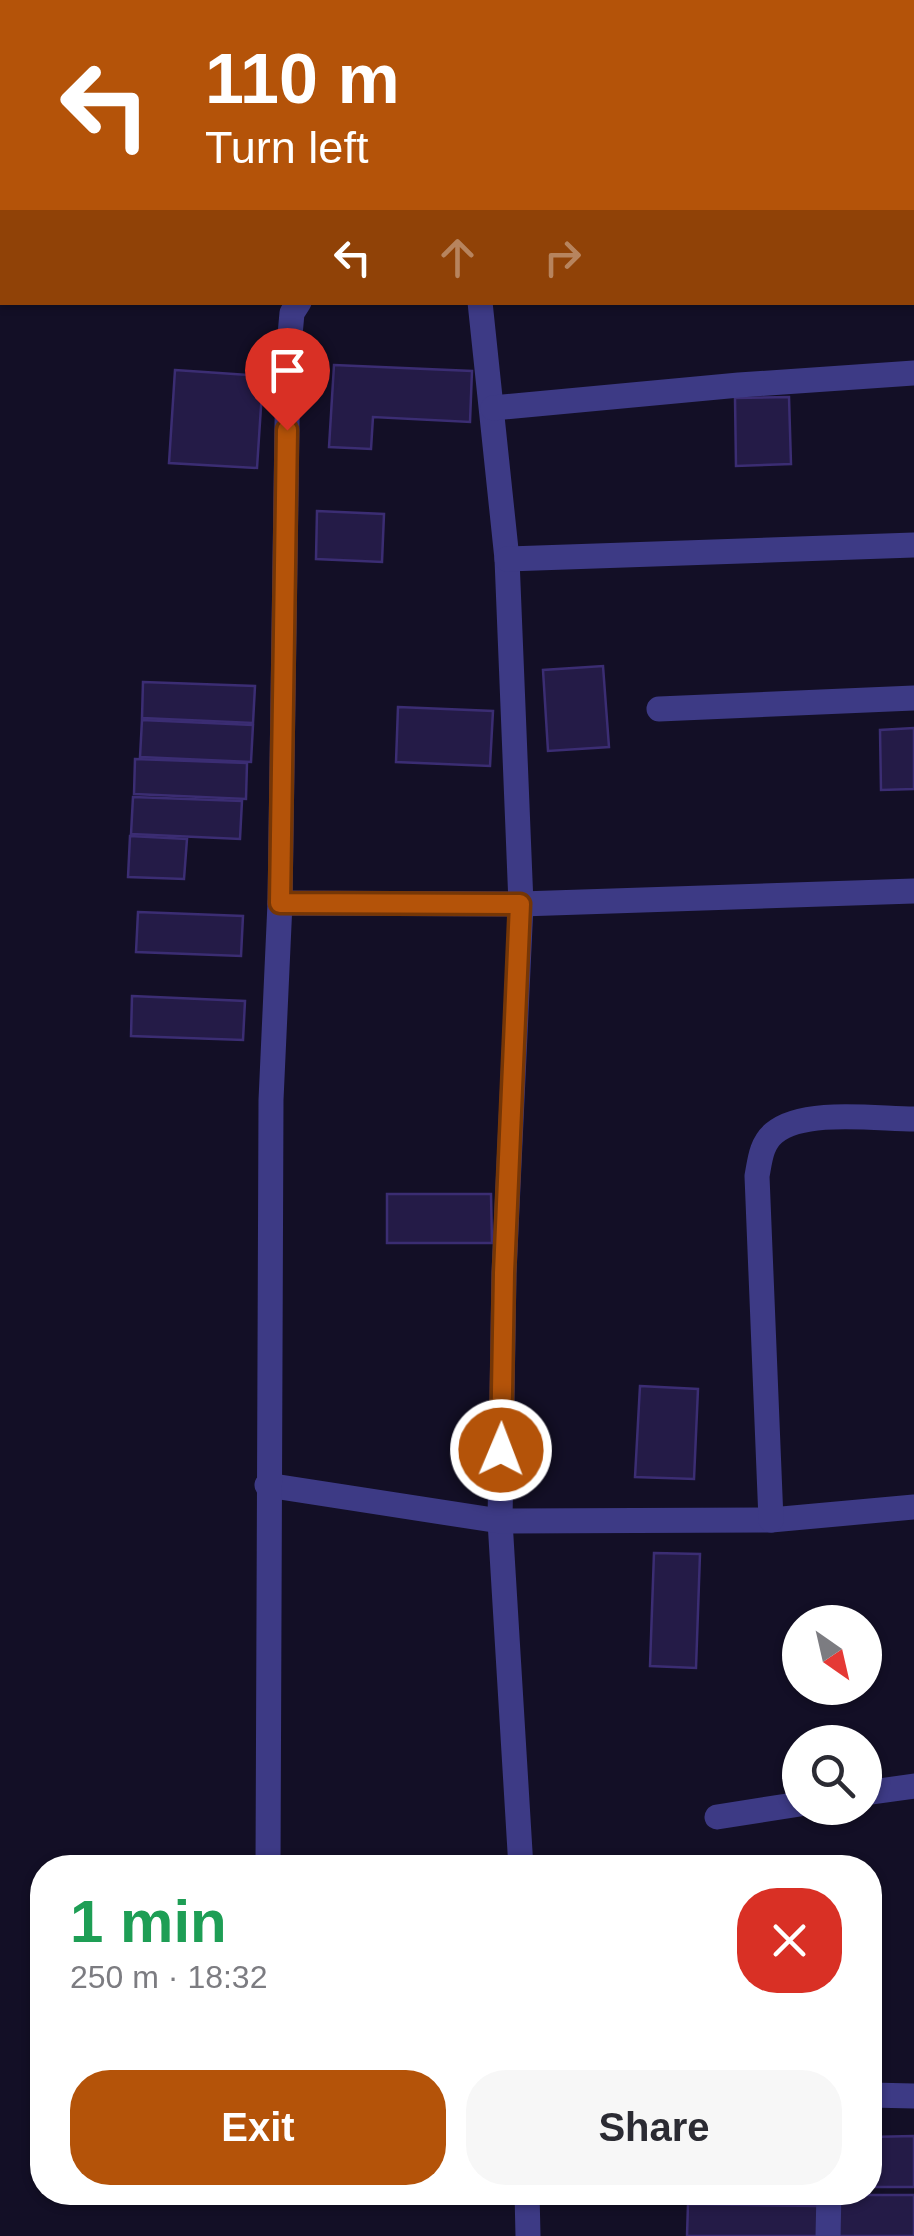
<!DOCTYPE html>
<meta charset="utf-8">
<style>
body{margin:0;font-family:Arial,sans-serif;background:#f7f7f7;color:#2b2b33;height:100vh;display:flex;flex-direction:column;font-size:38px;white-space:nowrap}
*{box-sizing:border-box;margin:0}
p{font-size:32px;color:#7c7c81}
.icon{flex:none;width:55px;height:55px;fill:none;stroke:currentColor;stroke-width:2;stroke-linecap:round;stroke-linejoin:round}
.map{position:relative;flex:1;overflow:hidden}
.side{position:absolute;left:30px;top:1855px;width:852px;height:350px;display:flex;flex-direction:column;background:#fff;border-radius:40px;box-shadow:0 2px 8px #0004}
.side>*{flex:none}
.top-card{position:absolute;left:0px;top:0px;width:915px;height:305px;box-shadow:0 2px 8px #0004;background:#b45309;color:#fff;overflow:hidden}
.needle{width:65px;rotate:146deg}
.fabs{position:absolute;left:782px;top:1605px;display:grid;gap:20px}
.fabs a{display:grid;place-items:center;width:100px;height:100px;border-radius:50%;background:#fff;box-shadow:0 2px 8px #0004;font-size:50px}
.pin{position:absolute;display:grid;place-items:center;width:85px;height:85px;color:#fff;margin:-102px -42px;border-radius:50% 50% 50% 0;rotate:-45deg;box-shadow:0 0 10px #0007}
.pin .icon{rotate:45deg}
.me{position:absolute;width:110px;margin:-55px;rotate:1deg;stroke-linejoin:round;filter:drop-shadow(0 0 8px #0008)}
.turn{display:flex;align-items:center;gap:35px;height:210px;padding:0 40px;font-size:45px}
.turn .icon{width:130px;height:130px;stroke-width:2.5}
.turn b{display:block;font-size:70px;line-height:85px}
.lanes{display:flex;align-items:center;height:95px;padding:0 40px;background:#0003;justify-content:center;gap:50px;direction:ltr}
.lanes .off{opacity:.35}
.round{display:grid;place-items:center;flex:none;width:105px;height:105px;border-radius:40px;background:#f7f7f7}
.headline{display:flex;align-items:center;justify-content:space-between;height:170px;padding:0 40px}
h1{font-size:60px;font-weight:700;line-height:75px;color:#1e9e55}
.action{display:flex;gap:20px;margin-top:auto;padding:20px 40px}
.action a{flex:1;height:115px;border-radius:40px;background:#b45309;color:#fff;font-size:40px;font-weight:700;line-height:115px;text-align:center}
.action a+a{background:#f7f7f7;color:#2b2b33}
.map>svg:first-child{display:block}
</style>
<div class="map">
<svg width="914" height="2236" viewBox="0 0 914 2236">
<rect width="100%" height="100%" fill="#130f26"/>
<g fill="#241b47" stroke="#3b2d73" stroke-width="2.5">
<rect x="912" y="6" width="2" height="136"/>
<path d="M334 365 472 371 470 422 373 417 371 449 329 447Z"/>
<path d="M175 370 263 376 257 468 169 463Z"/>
<path d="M789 397 791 464 736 466 735 398Z"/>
<path d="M317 511 384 514 382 562 316 559Z"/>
<path d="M603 666 609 747 548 751 543 670Z"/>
<path d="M143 682 255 686 253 723 142 718Z"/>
<path d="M398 707 493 711 490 766 396 762Z"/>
<path d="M142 720 253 725 251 762 140 757Z"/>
<path d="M914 728V789L881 790 880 730Z"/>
<path d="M135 759 247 763 246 799 134 794Z"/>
<path d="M133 797 242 801 240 839 131 834Z"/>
<path d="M130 836 187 839 184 879 128 877Z"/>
<path d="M138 912 243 916 241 956 136 952Z"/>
<path d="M132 996 245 1001 243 1040 131 1036Z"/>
<path d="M387 1194H491L492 1243H387Z"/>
<path d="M640 1386 698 1389 694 1479 635 1477Z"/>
<path d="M654 1553 700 1554 696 1668 650 1666Z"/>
<path d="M914 2136V2187H870V2137Z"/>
<rect x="561" y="2192" width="49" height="5"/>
<path d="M624 2192H682V2201L624 2200Z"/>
<rect x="839" y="2195" width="75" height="41"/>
<path d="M688 2204 818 2206V2236H687Z"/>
</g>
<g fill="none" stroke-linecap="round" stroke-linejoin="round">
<g stroke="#3d3a85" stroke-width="25">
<path d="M153 2V0"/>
<path d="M557 2 622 0"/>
<path d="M912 252H914"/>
<path d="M480 302 507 559 521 904 504 1273 500 1521 521 1868"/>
<path d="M493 408 739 385 914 373"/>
<path d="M507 559 914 545"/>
<path d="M659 709 914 698"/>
<path d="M280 903 521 904 914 891"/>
<path d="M267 1485 500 1521 771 1520 914 1507"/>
<path d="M771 1520 757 1176C760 1160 761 1144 774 1133 804 1108 877 1119 914 1119"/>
<path d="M865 1793 914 1786"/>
<path d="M717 1817 800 1804"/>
<path d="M268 1868 271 1100 280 903 288 357 292 313 299 302"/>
<path d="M870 2095 914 2096"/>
<path d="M527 2192 528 2236"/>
<path d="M828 2236 829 2192"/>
</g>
</g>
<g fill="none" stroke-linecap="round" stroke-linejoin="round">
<g stroke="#753606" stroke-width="25">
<path id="route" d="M287 430 280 903 520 904 504 1273 501 1450"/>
</g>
<use href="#route" stroke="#b45309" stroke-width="18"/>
</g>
</svg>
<div class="fabs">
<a><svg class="needle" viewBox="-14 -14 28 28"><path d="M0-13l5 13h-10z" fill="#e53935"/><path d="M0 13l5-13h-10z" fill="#7c7c81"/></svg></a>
<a><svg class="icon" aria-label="search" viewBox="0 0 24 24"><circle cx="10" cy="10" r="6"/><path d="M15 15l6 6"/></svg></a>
</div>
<div class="pin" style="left:287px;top:430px;background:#d93025"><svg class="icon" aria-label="arrive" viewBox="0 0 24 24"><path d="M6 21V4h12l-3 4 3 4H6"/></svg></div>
<svg class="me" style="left:501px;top:1450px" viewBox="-20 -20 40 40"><circle r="17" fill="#b45309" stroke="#fff" stroke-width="3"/><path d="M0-11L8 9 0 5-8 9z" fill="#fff"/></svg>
<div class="top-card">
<div class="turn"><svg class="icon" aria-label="left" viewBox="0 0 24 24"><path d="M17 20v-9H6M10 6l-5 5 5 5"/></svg><div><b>110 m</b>Turn left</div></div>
<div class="lanes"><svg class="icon" aria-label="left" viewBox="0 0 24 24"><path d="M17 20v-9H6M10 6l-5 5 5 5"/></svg><svg class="icon off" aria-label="ahead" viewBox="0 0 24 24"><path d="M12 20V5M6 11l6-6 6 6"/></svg><svg class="icon off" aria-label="right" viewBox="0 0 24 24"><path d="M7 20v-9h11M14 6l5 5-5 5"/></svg></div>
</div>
<section class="side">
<div class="headline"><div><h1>1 min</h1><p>250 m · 18:32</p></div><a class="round" style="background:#d93025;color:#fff"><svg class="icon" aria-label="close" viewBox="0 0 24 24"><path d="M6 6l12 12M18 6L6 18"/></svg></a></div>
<div class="action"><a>Exit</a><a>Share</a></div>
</section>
</div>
